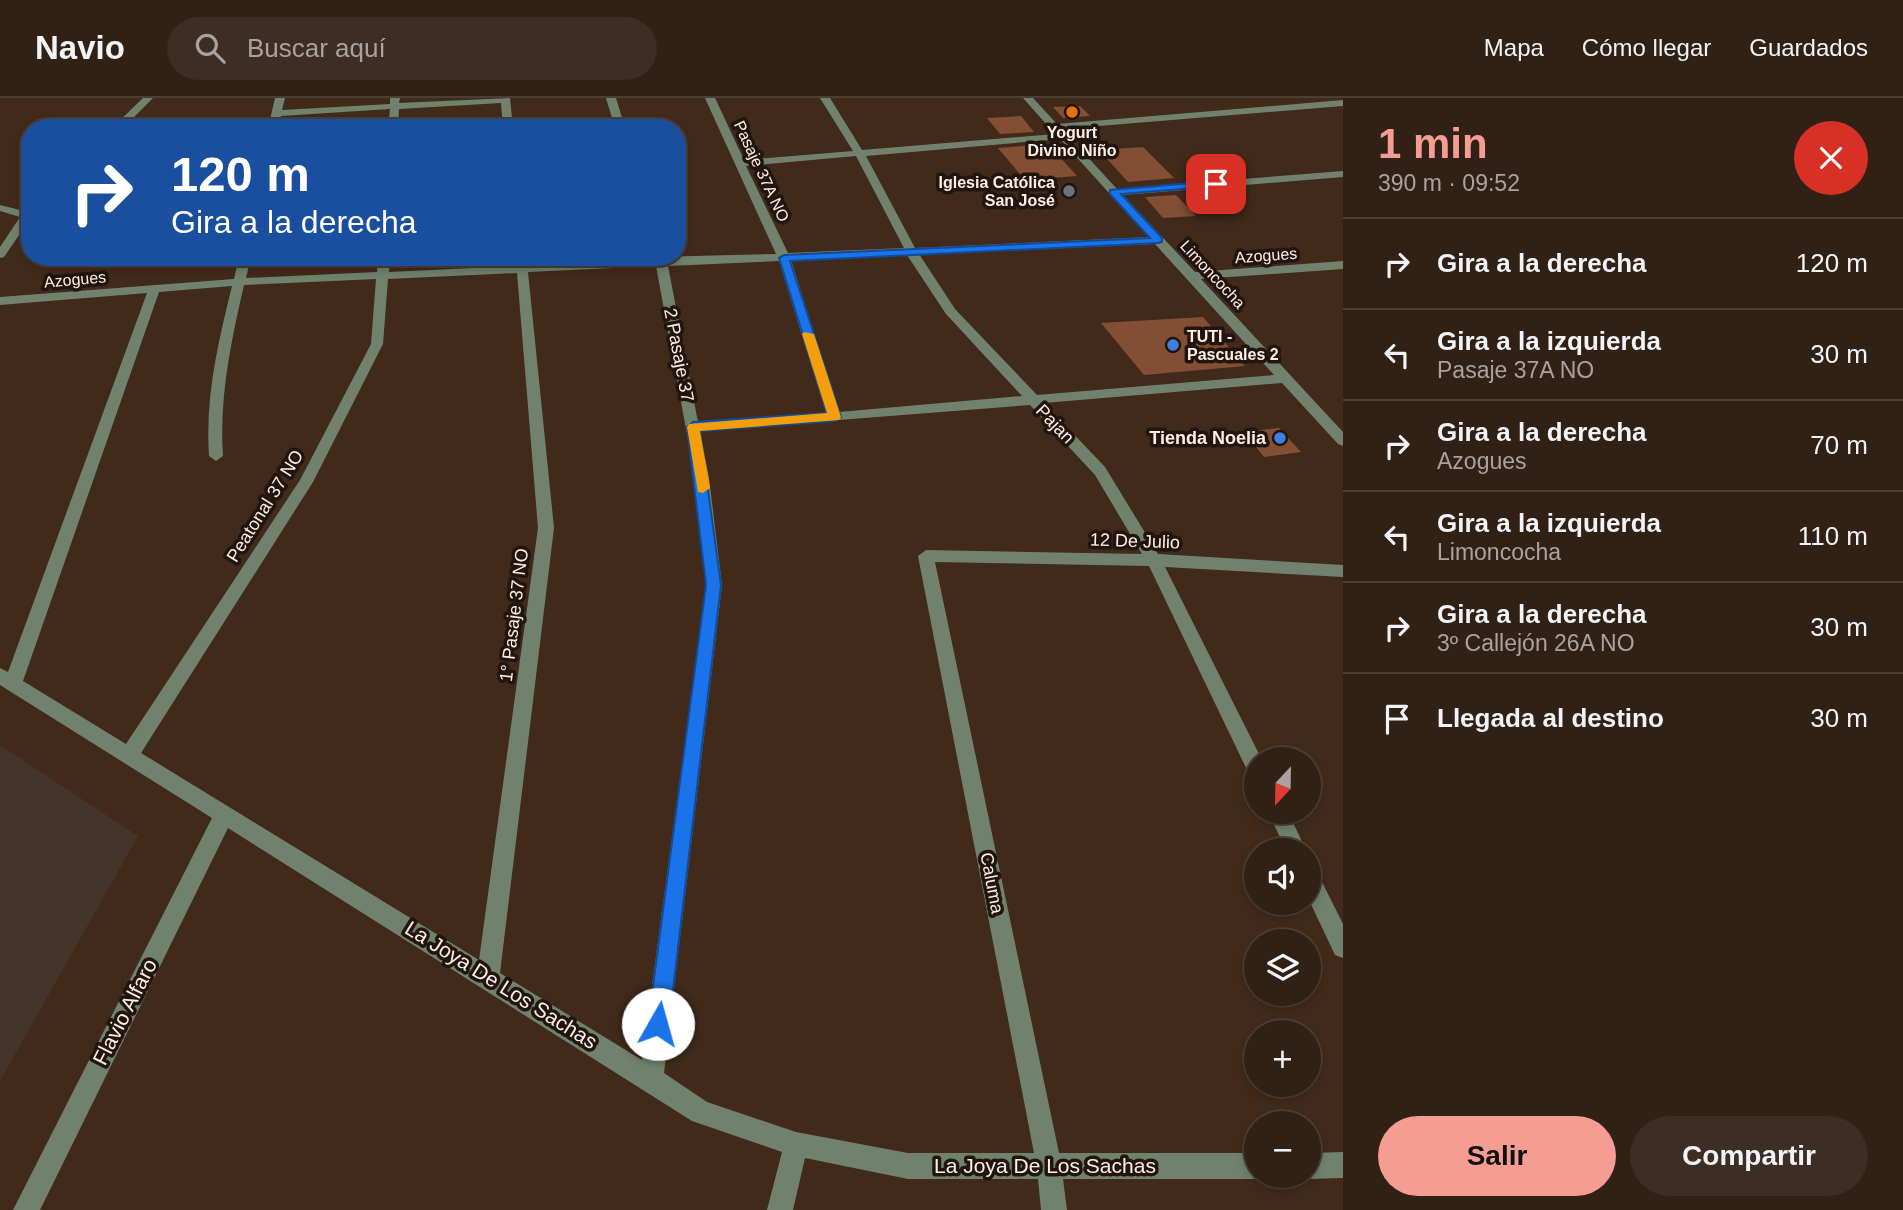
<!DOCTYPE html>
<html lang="es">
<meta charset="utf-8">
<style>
body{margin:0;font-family:Arial,sans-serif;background:#3d2d22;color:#f1f3f6;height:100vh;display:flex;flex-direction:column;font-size:26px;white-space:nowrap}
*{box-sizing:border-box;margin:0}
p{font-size:23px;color:#a8a3a0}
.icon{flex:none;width:38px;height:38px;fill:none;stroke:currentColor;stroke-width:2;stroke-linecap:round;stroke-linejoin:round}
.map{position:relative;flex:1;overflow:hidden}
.drawer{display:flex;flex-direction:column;background:#312014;width:560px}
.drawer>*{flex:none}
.top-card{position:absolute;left:21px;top:21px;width:665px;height:147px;border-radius:28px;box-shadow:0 4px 10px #0003,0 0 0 2px #4c3e34;background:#1a4fa0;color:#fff;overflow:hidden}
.needle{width:46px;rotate:202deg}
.buttons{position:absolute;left:1244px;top:649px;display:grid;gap:14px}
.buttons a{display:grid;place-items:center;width:77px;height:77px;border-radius:50%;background:#312014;box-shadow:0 4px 10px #0003,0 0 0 2px #4c3e34;font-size:35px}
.pin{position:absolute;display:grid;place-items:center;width:60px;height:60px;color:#fff;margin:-30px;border-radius:14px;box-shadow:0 4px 10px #0006}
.me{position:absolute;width:77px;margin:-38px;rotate:7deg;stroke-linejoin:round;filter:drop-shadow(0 0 5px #0008)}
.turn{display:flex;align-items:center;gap:24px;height:147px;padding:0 35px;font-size:32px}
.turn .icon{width:91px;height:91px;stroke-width:2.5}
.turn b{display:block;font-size:49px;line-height:60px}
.round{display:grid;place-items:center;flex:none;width:74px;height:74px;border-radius:37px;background:#3d2d22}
.head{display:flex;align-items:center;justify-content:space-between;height:119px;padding:0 35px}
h1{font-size:42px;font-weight:800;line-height:52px;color:#f59c93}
.cta{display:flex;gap:14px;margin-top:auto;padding:14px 35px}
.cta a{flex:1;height:80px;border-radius:42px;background:#f59c93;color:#111;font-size:28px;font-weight:800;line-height:80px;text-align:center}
.cta a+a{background:#3d2d22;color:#f1f3f6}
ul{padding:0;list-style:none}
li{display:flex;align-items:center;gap:21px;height:91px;padding:0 35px;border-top:2px solid #4c3e34}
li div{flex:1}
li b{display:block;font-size:26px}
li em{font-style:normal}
header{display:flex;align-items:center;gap:42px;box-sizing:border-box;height:98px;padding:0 35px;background:#312014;border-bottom:2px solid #4c3e34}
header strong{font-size:33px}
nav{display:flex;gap:38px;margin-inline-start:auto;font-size:24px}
.search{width:490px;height:63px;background:#3d2d22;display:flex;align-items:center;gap:18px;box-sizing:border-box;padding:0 24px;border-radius:38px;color:#a8a3a0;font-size:26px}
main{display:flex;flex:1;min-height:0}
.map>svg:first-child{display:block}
</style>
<header>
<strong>Navio</strong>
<div class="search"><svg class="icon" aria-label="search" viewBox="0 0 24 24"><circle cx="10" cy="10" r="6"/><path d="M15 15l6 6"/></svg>Buscar aquí</div>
<nav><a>Mapa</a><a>Cómo llegar</a><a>Guardados</a></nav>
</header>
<main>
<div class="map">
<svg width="1343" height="1112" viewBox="0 0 1343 1112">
<rect width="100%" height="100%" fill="#412a1a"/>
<path fill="#45342a" d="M0 647 138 738 0 983Z"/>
<g fill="#844e34">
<path d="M1080 8 1090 18 1063 20 1053 9Z"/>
<path d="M1021 18 1034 34 1000 36 987 20Z"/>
<path d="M1048 46 1077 78 1025 82 998 50Z"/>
<path d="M1143 49 1174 80 1128 84 1099 52Z"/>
<path d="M1176 97 1196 118 1163 120 1145 99Z"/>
<path d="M1203 219 1245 268 1144 277 1101 225Z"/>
<path d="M1279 330 1301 354 1264 359 1244 334Z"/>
</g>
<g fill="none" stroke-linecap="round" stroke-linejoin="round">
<g fill="#70826e" fill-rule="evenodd">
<path d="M143 0H153L123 30H112Z"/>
<path d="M275 0H285L282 12 390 6V0H400L399 5 510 0 513 30H503L501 5 399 11 398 30H388L390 11 281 18 278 30H268Z"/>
<path d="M606 0H616L625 30H615Z"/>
<path d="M705 0H715L744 62 853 53 820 0H830L862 52 1055 36 1023 0H1033L1057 26 1343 2V8L1062 31 1117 91 1343 73V79L1123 97 1195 174 1343 163V171L1201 181 1343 334V348L1338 346 1282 285 1044 305 1105 369 1158 456 1343 467V479L1165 469 1262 662H1256V679L1249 676 1149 468 935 464 1059 1055H1256V1078H1262L1256 1081H1063L1067 1112H1041L1038 1081H908L805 1060 793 1112H767L782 1054 692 1023 228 730 40 1112H13L212 720 0 587V570L8 574 147 195 0 207V199L234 181 239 159H251L246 180 377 174 378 159H390L389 174 516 168 515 159H527L528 167 655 161 654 159 776 156ZM1060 41 1149 139 915 150 866 58ZM856 58 904 150 788 155 746 68ZM1155 146 1274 277 1037 297 955 211 919 156ZM907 157 946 216 1022 298 839 314 791 162ZM779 163 826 315 698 324 668 168ZM656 168 695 380 706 487 642 962 500 875 554 430 528 174ZM517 175 538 430 479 862 141 655 313 384 383 246 388 181ZM376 181 371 246 300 382 126 646 23 583 159 194 232 188C218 245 205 299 209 358L216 363 223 358C219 299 231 244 244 187ZM1030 307 1095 377 1142 456 926 452 918 458 1034 1055H908L796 1034 707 1004 664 975 722 487 709 380 700 333Z"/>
<path d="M0 107 24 113 30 110V121L4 159 0 160V149L20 119 0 113Z"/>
<path d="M1268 714H1288L1306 752H1286Z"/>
<path d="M1309 769 1316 772 1343 826V860L1335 857 1309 802Z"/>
<path d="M1343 1054V1080L1309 1081 1303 1078H1309V1055Z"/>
</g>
</g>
<path fill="#1a73e8" stroke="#114b97" stroke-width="2" d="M1216 83 1221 86 1219 88 1121 96 1162 140V144L1158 145 790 163 841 319 834 323 700 333 721 487 669 926 666 933 658 936 651 933 648 926 706 487 687 329 693 324 827 315 779 160 784 157 1150 140 1110 96V92Z"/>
<path fill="#f59e0b" d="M804 234 814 236 841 319 839 322 700 333 710 390 703 395 698 394 687 329 689 326 827 315 802 236Z"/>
<circle fill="#e8710a" stroke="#20160f" stroke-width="2.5" cx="1072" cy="14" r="7"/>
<circle fill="#6b7280" stroke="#20160f" stroke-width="2.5" cx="1069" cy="93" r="7"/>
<g fill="#3f7fe0" stroke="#20160f" stroke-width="2.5">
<circle cx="1173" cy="247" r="7"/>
<circle cx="1280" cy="340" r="7"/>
</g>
<g text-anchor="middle" stroke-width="7" stroke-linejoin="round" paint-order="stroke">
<g font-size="16" font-weight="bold" fill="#feeee4" stroke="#20160f">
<text x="1072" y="40">Yogurt<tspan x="1072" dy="18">Divino Niño</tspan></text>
<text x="1055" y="90" text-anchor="end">Iglesia Católica<tspan x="1055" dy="18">San José</tspan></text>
<text x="1187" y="244" text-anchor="start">TUTI -<tspan x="1187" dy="18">Pascuales 2</tspan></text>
</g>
<g font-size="16" fill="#feeee4" stroke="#20160f">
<text transform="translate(762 73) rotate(65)" y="6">Pasaje 37A NO</text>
<text transform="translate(1266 157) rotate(-4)" y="6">Azogues</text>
<text transform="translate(1213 176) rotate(47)" y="6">Limoncocha</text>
<text transform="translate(75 181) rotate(-5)" y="6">Azogues</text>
</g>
<g font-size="18" fill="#feeee4" stroke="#20160f">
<text transform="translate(679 257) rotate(79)" y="6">2 Pasaje 37</text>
<text transform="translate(1055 326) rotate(46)" y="6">Pajan</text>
<text transform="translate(265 408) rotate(-58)" y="6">Peatonal 37 NO</text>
<text transform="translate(1135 443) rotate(2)" y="6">12 De Julio</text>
<text transform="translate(514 517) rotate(-83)" y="6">1° Pasaje 37 NO</text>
<text transform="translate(992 785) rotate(79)" y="6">Caluma</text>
</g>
<g font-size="18" font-weight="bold" fill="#feeee4" stroke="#20160f" text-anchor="end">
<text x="1266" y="346">Tienda Noelia</text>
</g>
<g font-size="21" fill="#feeee4" stroke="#20160f">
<text transform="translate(501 887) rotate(32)" y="7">La Joya De Los Sachas</text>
<text transform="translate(125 914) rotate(-63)" y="7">Flavio Alfaro</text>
<text x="1045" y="1075">La Joya De Los Sachas</text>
</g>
</g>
</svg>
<div class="buttons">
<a><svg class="needle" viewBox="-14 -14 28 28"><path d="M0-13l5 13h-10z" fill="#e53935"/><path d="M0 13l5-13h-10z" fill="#a8a3a0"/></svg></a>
<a><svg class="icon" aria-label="sound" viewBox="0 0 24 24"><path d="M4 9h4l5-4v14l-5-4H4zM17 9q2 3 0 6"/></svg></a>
<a><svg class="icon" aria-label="layers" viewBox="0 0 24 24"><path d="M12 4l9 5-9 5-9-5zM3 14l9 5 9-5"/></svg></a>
<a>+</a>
<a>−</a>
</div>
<div class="pin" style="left:1216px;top:86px;background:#d93025"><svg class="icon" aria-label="arrive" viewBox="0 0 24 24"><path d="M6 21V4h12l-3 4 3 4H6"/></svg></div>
<svg class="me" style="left:658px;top:926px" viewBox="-20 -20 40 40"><circle r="19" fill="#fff"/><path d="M0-13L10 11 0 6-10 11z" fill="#1a73e8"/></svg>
<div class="top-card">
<div class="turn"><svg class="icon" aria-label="right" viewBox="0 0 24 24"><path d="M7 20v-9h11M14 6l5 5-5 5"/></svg><div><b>120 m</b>Gira a la derecha</div></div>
</div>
</div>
<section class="drawer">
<div class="head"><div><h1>1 min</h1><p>390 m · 09:52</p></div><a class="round" style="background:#d93025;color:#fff"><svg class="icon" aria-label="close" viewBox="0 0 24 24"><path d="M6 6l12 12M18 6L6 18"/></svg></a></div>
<ul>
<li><svg class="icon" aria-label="right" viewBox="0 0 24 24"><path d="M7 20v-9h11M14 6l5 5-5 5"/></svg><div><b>Gira a la derecha</b></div><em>120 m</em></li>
<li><svg class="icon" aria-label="left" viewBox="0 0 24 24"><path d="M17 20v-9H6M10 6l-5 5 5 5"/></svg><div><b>Gira a la izquierda</b><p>Pasaje 37A NO</p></div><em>30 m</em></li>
<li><svg class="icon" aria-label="right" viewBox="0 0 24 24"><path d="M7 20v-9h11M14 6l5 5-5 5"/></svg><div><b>Gira a la derecha</b><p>Azogues</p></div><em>70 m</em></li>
<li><svg class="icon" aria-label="left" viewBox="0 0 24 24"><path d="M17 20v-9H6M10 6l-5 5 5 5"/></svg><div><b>Gira a la izquierda</b><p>Limoncocha</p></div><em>110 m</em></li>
<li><svg class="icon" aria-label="right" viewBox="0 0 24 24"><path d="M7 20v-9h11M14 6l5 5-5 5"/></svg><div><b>Gira a la derecha</b><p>3º Callejón 26A NO</p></div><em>30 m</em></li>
<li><svg class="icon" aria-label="arrive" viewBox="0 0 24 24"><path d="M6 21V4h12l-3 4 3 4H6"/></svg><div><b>Llegada al destino</b></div><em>30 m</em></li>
</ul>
<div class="cta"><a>Salir</a><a>Compartir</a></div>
</section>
</main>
